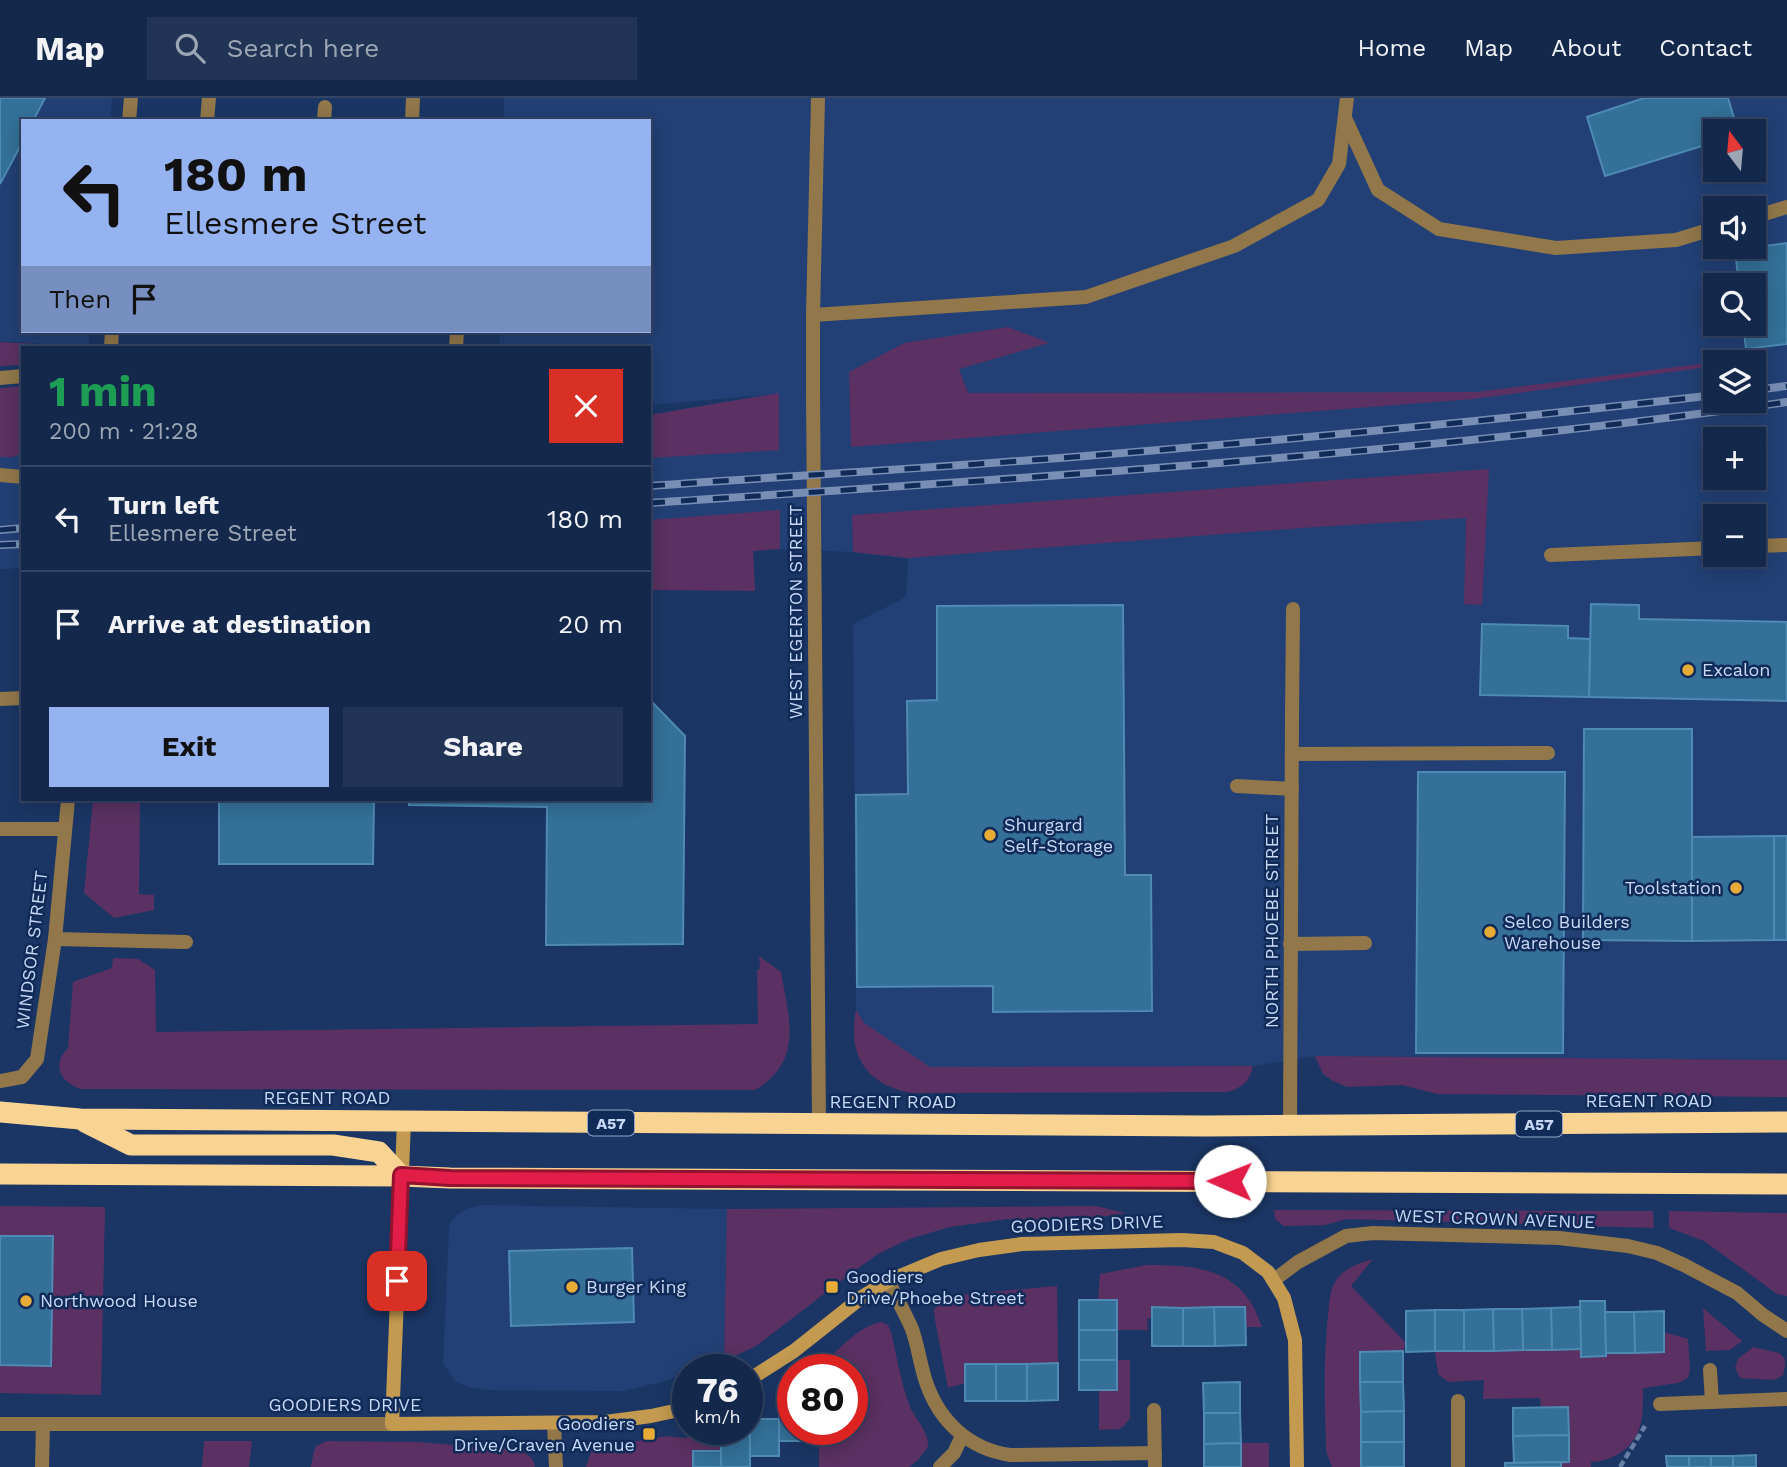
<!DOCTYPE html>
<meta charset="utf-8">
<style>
body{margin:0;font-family:"Work Sans",sans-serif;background:#213456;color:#f1f3f6;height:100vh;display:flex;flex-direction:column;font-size:26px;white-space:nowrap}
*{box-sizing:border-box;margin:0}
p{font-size:23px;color:#9da6b5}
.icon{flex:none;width:38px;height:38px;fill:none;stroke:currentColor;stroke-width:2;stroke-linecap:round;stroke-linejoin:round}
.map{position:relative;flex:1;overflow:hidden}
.side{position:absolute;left:21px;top:248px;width:630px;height:455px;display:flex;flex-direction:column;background:#14284c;border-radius:0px;box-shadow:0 4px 18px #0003,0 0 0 2px #334464}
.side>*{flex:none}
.banner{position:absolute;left:21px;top:21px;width:630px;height:214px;border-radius:0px;box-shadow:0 4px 18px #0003,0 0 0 2px #334464;background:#95b2f1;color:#111;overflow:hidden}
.needle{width:46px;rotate:344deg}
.fabs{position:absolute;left:1703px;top:21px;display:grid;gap:14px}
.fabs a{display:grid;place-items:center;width:63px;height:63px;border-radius:0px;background:#14284c;box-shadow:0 4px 18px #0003,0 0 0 2px #334464;font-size:35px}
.speed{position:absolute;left:672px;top:1256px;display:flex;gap:14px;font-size:35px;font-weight:700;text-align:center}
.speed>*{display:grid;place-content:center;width:91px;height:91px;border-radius:50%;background:#14284c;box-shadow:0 4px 18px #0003,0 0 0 2px #334464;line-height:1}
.speed small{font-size:18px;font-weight:400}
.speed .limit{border:10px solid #d22;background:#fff;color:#111}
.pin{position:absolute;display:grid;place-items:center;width:60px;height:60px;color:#fff;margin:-30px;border-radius:14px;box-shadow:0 4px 10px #0006}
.me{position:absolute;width:77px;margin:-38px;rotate:271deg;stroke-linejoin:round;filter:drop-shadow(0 0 5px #0008)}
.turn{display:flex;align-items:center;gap:24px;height:147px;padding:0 28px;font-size:32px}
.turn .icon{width:91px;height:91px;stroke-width:2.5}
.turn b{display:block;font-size:49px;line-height:60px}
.then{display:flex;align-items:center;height:66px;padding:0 28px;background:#0003;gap:14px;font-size:26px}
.round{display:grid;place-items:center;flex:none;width:74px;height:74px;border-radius:0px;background:#213456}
.headline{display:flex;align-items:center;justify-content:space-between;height:119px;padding:0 28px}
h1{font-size:42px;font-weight:700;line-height:52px;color:#1e9e55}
.cta{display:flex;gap:14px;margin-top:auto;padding:14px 28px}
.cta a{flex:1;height:80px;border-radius:0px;background:#95b2f1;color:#111;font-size:28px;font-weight:700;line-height:80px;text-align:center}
.cta a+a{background:#213456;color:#f1f3f6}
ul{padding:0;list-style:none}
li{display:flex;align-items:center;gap:21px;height:105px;padding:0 28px;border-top:2px solid #334464}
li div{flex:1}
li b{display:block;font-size:26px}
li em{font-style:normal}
header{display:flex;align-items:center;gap:42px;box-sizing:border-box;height:98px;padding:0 35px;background:#14284c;border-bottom:2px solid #334464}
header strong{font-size:33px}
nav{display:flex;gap:38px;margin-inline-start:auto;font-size:24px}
.search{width:490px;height:63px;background:#213456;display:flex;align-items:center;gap:18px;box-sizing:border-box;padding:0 24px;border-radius:0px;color:#9da6b5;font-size:26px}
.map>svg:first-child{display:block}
</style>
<header>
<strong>Map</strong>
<div class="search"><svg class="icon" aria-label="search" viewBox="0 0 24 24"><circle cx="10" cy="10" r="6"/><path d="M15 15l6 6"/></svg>Search here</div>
<nav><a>Home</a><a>Map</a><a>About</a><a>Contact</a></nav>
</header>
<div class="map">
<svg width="1787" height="1369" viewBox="0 0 1787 1369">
<rect width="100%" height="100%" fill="#1b3665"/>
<g fill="#224075" fill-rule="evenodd">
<path d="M0 0H112L110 23H23V233H90L88 249 0 243Z"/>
<path d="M504 0H1787V962L1315 958 1253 968 930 969 864 925 856 912 853 526 906 499 908 461 853 454 780 451 649 459V317L766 297 649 307V250H499L500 233H649V23H504ZM1715 33H1754V72H1715ZM1715 110H1754V149H1715ZM1715 187H1754V226H1715ZM1715 264H1754V303H1715ZM1715 341H1754V380H1715ZM1715 418H1754V457H1715Z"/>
<path d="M23 355V470L0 471V359H13Z"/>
<path d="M483 1107 727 1111 724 1263 697 1272H688V1275L665 1283 624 1293 485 1292 468 1289 455 1283 443 1265 449 1131 451 1123 457 1117 468 1110Z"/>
</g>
<g fill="#5a3162">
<path d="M1008 229 1049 245 959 271 968 295 1476 294 1715 264V268L1474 301 851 349 849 274 904 245Z"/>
<path d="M0 244 56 247 55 250H23V267L0 268Z"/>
<path d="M23 288V355L13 359H0V290Z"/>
<path d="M779 295V352L649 360V317Z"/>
<path d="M1489 371 1482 507 1464 506 1466 420 1315 429 908 460 853 454 852 417Z"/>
<path d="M780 412V451L753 453 755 493 649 492V422Z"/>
<path d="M93 702H140L139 796 154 797V812L114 820 84 795Z"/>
<path d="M759 858 781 874C789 920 804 963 755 992L80 991C59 983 52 967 68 950L73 884 112 870 113 860 138 861 155 872 156 934 758 926 757 872 760 871Z"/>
<path d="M856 912 864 925 930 969 1253 968C1250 983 1243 989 1228 994L912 995C867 987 847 958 856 912Z"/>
<path d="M1315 958 1787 962V999L1437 996 1402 987 1347 989 1333 983 1323 976Z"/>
<path d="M0 1108 105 1109 101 1297 0 1295V1267L51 1268 53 1138H0Z"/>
<path d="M1095 1108 1126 1115 1077 1123 1008 1121 950 1129 909 1141 878 1156 850 1176 756 1248 724 1263 727 1111Z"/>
<path d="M1274 1112 1653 1113 1654 1130 1347 1121 1325 1127 1284 1128 1275 1121Z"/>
<path d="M1669 1113 1787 1115V1198L1777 1196 1704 1143 1669 1130Z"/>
<path d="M1373 1161 1351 1188 1406 1245 1403 1253 1360 1254 1361 1369H1332L1326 1353C1325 1308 1323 1263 1328 1218 1329 1208 1329 1196 1334 1186 1341 1171 1359 1165 1373 1161Z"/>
<path d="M1147 1167C1200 1167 1243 1171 1262 1229H1246L1245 1209H1152V1220L1147 1221 1148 1232H1117V1202H1098L1100 1176Z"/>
<path d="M1057 1188 1058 1265 965 1266V1285L948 1290 935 1222 934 1212 939 1205 961 1197 978 1195Z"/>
<path d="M1703 1210 1742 1243 1730 1252 1706 1253Z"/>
<path d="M881 1224 888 1227 891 1234C897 1259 901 1285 910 1309 916 1322 929 1334 928 1349L918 1362 909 1369H819V1332H852V1272H814C833 1259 858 1227 881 1224Z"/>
<path d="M1664 1234 1688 1241 1690 1272 1688 1280 1678 1285 1643 1290C1643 1300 1643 1310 1642 1319 1639 1346 1617 1363 1591 1364V1369H1561V1364H1569L1568 1309H1541L1540 1300 1483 1301 1484 1282 1448 1284 1438 1276 1435 1253 1581 1251 1582 1259 1606 1258V1255L1664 1254Z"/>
<path d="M1753 1249 1779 1255 1785 1261V1269L1783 1277 1774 1282 1740 1280 1735 1270 1738 1261Z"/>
<path d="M1117 1262H1130V1320L1124 1328 1119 1331 1099 1332V1292H1117Z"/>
<path d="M705 1332H720L721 1353H693V1369H586L591 1354 603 1345H626L667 1338 685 1340Z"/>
<path d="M204 1343H252L249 1369H202Z"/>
<path d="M327 1343 417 1344 517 1352C526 1355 534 1359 535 1369H311L313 1357 316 1348Z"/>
<rect x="1241" y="1345" width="28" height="24"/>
</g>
<g fill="#347098" stroke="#4e8ab3" stroke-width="2">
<path d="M0 0H45L33 23H23V43L0 86Z"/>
<path d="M1644 0H1728L1738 33H1715V44L1605 78 1587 19Z"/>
<path d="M1787 145V246L1746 251 1743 226H1754V187H1739L1735 152Z"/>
<path d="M1591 506 1639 507V521L1787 524V603L1589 599Z"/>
<path d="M1123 507 1125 777H1151L1152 913 993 914V888L857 889 856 697 908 696 907 603 937 602V508Z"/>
<path d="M1482 526 1568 528V540L1590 541 1589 599 1480 597Z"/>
<path d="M649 601 685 638 683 846 546 847 547 709 409 707V702H649Z"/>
<path d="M1584 631H1692V843L1583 842Z"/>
<path d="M1418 674H1565L1563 955H1416Z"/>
<path d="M219 702H374L373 766H219Z"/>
<path d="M1774 738V842L1692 843V739Z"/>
<rect x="1774" y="738" width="13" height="104"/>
<path d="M0 1138H53L51 1268 0 1267Z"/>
<path d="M632 1150 634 1224 511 1228 509 1153Z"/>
<rect x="1079" y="1202" width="38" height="30"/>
<path d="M1580 1203H1605L1606 1258 1581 1259Z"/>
<path d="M1152 1209 1183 1210V1248H1152Z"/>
<path d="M1214 1209H1245L1246 1247 1215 1248Z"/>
<path d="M1214 1209 1215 1248H1183V1210Z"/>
<path d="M1580 1209 1581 1251 1552 1252 1551 1210Z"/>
<path d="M1551 1210 1552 1252H1523L1522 1211Z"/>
<path d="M1493 1211 1494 1253H1464V1212Z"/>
<path d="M1493 1211H1522L1523 1252 1494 1253Z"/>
<path d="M1435 1212V1253L1406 1254V1213Z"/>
<rect x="1435" y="1212" width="29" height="41"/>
<path d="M1664 1213V1254L1635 1255 1634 1214Z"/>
<path d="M1605 1214H1634L1635 1255H1606Z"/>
<rect x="1079" y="1232" width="38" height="30"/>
<path d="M1403 1253V1284H1360V1254Z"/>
<rect x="1079" y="1262" width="38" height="30"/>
<path d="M1058 1265V1302L1027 1303V1266Z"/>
<rect x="965" y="1266" width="31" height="37"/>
<rect x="996" y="1266" width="31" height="37"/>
<path d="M1240 1284V1315H1204L1203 1285Z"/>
<path d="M1360 1284H1403L1404 1313 1361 1314Z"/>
<path d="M779 1306H793V1332H814V1343H779Z"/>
<path d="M1568 1309 1569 1337 1513 1338V1310Z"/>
<path d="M1404 1313V1344H1361V1314Z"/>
<path d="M1204 1315H1240L1241 1345 1204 1346Z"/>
<rect x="750" y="1321" width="29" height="37"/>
<path d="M750 1337V1369H721V1338Z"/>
<path d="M1569 1337V1364L1514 1365 1513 1338Z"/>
<rect x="1361" y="1344" width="43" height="25"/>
<path d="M1241 1345V1369H1204V1346Z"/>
<rect x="693" y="1353" width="28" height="16"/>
<path d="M1756 1357V1369H1733V1358Z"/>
<path d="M1666 1358H1689V1369H1667Z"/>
<rect x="1689" y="1358" width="22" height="11"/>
<rect x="1711" y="1358" width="22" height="11"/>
<path d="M1561 1364V1369H1505V1365Z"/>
</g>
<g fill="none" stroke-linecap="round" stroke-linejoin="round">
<path stroke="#677ea5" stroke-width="4.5" stroke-dasharray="7 3.5" stroke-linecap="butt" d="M1620 1369 1645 1328"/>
<g stroke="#91774a" stroke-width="14">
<path d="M1345 20 1378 92 1439 131 1556 150 1676 142 1715 130"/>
<path d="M207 23 209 0"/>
<path d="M324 23 325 9"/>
<path d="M412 23 413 0"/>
<path d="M1754 119 1787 109"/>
<path d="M813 217 1086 199 1234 148 1318 102 1339 66 1347 0"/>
<path d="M456 250 457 233"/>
<path d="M0 280 23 278"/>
<path d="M0 377 23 379"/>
<path d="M1754 448 1787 447"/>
<path d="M1551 457 1715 450"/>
<path d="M0 601 23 600"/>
<path d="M1292 619 1293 511"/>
<path d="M1292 656 1548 655"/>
<path d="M1237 688 1292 691"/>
<path d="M55 841 186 844"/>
<path d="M1290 846 1365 845"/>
</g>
<g stroke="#91774a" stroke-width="14">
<path d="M818 0 813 217V295L819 1027"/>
<path d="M129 23 131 0"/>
<path d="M111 250 112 233"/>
<path d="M0 731H65"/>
<path d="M0 983 22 979 37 961 55 841 68 702"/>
<path d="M1290 1028 1292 619"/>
<path d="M1274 1182 1298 1164 1346 1138 1373 1135 1559 1140 1628 1148 1657 1155 1684 1167 1737 1195 1763 1217 1787 1233"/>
<path d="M888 1183C896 1199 905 1215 912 1231 918 1248 920 1266 926 1284 939 1323 969 1351 1010 1357L1155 1355"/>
<path d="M1710 1272 1712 1304"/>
<path d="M1458 1303V1369"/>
<path d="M1660 1306 1787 1301"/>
<path d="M1154 1312 1155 1369"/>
<path d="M0 1326H392"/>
<path d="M554 1326 556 1369"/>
<path d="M42 1369 43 1326"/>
<path d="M940 1369 954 1355 962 1338"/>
</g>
<g stroke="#c39a4f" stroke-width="14">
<path d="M404 1023 392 1326 605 1324 651 1318 688 1310"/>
<path d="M747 1283 794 1253 862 1199 888 1183 941 1161 979 1152 1022 1146 1182 1142 1214 1144 1243 1155 1268 1174 1284 1200 1295 1242 1297 1369"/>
</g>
<g stroke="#f8d391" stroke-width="21">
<path d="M0 1014 80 1021 1207 1028 1787 1024"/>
<path d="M85 1024 131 1047H333L379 1054 401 1078"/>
<path d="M0 1076 401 1078 450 1080 1787 1086"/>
</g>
<g stroke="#798eb4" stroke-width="8">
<g id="rail">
<path d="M1754 292 1787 288"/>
<path d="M649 388C790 378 932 370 1073 359 1287 342 1501 322 1715 297"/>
<path d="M649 405C1029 380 1410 357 1787 304"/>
<path d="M0 432 23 430"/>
<path d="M0 447 23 446"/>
</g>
</g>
<use href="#rail" stroke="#112b59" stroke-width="5" stroke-dasharray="16" stroke-linecap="butt"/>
</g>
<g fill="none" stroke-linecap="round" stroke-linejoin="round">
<g stroke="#92132f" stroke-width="18">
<path id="route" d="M397 1183 401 1077 450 1080 1230 1083"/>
</g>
<use href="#route" stroke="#e11d48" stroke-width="12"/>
</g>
<g fill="#e6ac36" stroke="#112b59" stroke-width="2.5">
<circle cx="1688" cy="572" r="7"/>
<circle cx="990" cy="737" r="7"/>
<circle cx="1736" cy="790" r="7"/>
<circle cx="1490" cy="834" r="7"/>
<circle cx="572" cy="1189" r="7"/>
<rect x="825" y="1182" width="14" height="14" rx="3.5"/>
<circle cx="26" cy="1203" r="7"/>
<rect x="642" y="1329" width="14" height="14" rx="3.5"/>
</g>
<g text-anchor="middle" stroke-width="5" stroke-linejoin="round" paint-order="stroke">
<g fill="#112b59" stroke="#91a5c7" stroke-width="2">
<rect x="588" y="1012.5" width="46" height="25" rx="5"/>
<rect x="1516" y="1013.5" width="46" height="25" rx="5"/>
</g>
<g font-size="16" font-weight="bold" fill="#c8d9f6">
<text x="611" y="1031">A57</text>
<text x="1539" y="1032">A57</text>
</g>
<g font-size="18" fill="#c8d9f6" stroke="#112b59">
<text transform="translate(796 514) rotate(-90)" y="6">WEST EGERTON STREET</text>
<text transform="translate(1272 823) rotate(-90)" y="6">NORTH PHOEBE STREET</text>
<text transform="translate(32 852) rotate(-83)" y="6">WINDSOR STREET</text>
<text x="327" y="1006">REGENT ROAD</text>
<text x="1649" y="1009">REGENT ROAD</text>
<text x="893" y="1010">REGENT ROAD</text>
<text transform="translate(1495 1121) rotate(2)" y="6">WEST CROWN AVENUE</text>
<text transform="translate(1087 1126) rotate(-2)" y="6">GOODIERS DRIVE</text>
<text x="345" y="1313">GOODIERS DRIVE</text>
</g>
<g font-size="18" fill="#c8d9f6" stroke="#112b59" text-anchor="start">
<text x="1702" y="578">Excalon</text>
<text x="1004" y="733">Shurgard<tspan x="1004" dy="21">Self-Storage</tspan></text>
<text x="1722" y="796" text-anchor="end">Toolstation</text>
<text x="1504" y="830">Selco Builders<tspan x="1504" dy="21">Warehouse</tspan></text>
<text x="846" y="1185">Goodiers<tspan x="846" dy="21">Drive/Phoebe Street</tspan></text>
<text x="586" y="1195">Burger King</text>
<text x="40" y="1209">Northwood House</text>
<text x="635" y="1332" text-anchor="end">Goodiers<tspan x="635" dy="21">Drive/Craven Avenue</tspan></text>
</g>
</g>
</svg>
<div class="fabs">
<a><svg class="needle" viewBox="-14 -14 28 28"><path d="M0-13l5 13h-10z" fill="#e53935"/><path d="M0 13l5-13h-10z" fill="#9da6b5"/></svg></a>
<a><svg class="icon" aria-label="sound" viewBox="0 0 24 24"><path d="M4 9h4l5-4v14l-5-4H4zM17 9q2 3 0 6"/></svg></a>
<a><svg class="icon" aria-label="search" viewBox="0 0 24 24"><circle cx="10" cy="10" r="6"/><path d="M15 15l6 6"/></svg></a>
<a><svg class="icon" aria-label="layers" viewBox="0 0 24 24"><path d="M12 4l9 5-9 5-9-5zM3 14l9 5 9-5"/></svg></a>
<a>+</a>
<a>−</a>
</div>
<div class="speed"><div>76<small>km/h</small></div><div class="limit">80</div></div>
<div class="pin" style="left:397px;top:1183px;background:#d93025"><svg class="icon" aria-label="arrive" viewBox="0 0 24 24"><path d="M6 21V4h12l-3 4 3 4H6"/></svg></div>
<svg class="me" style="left:1230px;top:1083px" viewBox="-20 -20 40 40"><circle r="19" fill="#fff"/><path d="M0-13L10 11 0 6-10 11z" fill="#e11d48"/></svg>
<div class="banner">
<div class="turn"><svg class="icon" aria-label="left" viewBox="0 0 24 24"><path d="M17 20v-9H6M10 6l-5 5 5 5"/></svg><div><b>180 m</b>Ellesmere Street</div></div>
<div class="then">Then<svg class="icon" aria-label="arrive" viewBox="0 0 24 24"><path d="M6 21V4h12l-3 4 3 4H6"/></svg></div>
</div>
<section class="side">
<div class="headline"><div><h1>1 min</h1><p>200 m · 21:28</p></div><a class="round" style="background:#d93025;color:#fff"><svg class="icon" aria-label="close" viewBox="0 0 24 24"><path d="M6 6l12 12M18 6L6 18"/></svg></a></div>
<ul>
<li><svg class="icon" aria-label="left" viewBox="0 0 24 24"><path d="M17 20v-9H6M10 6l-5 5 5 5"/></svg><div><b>Turn left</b><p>Ellesmere Street</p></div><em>180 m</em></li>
<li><svg class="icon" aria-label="arrive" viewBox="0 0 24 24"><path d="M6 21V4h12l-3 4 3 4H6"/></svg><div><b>Arrive at destination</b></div><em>20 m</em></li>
</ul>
<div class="cta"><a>Exit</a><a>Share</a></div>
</section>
</div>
